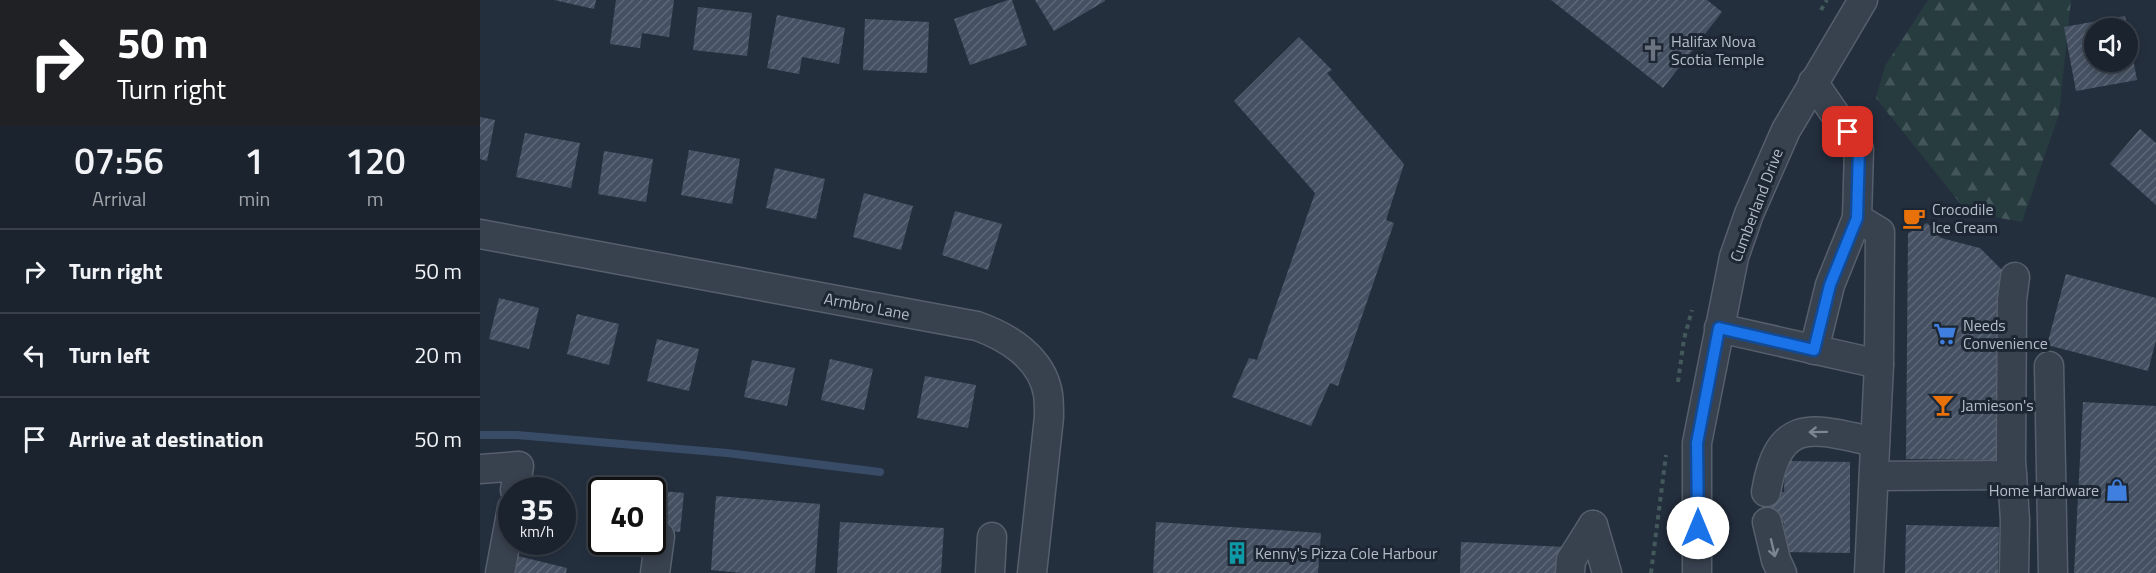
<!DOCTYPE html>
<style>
body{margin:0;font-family:"Titillium Web",sans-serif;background:#242b36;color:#f1f3f6;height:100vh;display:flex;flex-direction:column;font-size:22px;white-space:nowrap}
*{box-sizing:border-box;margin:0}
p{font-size:20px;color:#a0a4aa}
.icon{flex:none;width:33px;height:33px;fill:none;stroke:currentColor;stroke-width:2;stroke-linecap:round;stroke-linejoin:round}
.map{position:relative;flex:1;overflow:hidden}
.panel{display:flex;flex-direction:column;background:#1b232e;width:480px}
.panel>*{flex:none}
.banner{background:#202124;color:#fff;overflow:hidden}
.tools{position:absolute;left:1604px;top:18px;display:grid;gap:12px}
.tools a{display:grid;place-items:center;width:54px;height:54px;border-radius:50%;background:#1b232e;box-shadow:0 3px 9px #0003,0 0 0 2px #39404a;font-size:30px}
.speed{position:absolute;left:18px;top:477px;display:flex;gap:12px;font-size:30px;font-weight:700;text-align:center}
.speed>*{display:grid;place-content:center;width:78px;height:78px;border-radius:50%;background:#1b232e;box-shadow:0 3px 9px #0003,0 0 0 2px #39404a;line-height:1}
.speed small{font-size:15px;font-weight:400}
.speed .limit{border:3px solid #111;border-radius:9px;background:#fff;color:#111}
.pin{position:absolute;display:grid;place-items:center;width:51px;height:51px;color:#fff;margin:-26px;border-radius:12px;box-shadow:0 3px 9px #0006}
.me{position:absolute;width:66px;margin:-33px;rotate:0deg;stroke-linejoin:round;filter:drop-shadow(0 0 4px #0008)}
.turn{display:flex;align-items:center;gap:21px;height:126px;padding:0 18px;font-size:27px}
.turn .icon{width:78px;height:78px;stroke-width:2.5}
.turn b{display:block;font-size:42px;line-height:51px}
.eta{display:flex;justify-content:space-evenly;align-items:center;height:102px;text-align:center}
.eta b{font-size:36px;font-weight:600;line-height:42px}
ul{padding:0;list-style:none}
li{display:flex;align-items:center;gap:18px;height:84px;padding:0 18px;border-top:2px solid #39404a}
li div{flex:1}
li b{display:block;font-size:22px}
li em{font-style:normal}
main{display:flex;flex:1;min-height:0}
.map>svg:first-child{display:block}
</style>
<main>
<section class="panel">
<div class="banner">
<div class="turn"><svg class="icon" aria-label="right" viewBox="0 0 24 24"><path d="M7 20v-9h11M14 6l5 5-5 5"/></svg><div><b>50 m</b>Turn right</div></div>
</div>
<div class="eta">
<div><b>07:56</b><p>Arrival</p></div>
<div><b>1</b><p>min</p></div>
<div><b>120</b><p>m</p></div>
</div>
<ul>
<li><svg class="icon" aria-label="right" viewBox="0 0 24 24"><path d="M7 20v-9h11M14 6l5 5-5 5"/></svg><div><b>Turn right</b></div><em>50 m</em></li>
<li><svg class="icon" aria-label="left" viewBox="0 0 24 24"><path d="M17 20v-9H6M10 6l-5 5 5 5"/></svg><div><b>Turn left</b></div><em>20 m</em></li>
<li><svg class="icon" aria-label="arrive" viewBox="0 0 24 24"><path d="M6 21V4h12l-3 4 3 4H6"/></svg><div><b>Arrive at destination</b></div><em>50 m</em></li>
</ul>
</section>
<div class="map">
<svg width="1676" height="573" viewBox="0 0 1676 573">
<defs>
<pattern id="forest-firs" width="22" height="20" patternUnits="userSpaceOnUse" patternTransform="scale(1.5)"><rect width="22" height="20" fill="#263c3f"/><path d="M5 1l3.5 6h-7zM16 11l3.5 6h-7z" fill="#435659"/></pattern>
<pattern id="building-hatch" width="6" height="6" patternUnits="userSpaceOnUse" patternTransform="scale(1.5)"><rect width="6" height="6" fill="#455162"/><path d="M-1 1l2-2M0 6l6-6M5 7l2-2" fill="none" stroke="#5d6877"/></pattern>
</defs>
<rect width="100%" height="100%" fill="#242f3e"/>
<path fill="url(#forest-firs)" d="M1448 0H1591L1579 114 1542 222 1487 212 1396 98 1405 66Z"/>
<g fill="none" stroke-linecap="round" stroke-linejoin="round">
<path stroke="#394c67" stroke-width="8" d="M0 435H37L247 453 400 472"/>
</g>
<g fill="url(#building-hatch)">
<path d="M74 0H116L114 9Z"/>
<path d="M136 0H194L189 37 162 33 160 48 130 44Z"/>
<path d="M528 0H532L547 45 490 65 474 19Z"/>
<path d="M555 0H625V1L574 31Z"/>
<path d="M1071 0H1227L1242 12 1183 88Z"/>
<path d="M218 7 272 13 267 56 213 50Z"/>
<path d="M297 15 365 28 359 64 322 57 319 74 287 68Z"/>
<path d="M1645 16 1648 28H1614V62H1647L1648 32 1657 80 1596 91 1584 27Z"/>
<path d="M385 19 449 22 447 73 383 70Z"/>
<path d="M819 37 852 70 847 73 924 164 906 220 914 223 858 386 850 383 831 426 752 397 769 358 777 360 835 193 754 101Z"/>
<path d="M0 117 15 120 7 161 0 159Z"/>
<path d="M1660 129 1676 143V205L1630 164Z"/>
<path d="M45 133 100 143 91 188 36 177Z"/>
<path d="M209 150 260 159 252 204 201 195Z"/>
<path d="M124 151 173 159 166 202 118 194Z"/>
<path d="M295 168 345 179 336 219 286 208Z"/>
<path d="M384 193 433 206 421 250 373 237Z"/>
<path d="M475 211 522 224 508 270 462 255Z"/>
<path d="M1447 223 1461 238 1500 248 1526 274 1518 460 1426 459 1428 233Z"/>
<path d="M1586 274 1676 298V340L1668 371 1567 345Z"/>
<path d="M19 298 59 308 49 349 9 339Z"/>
<path d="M97 314 139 324 129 365 87 354Z"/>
<path d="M177 339 219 349 209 391 167 381Z"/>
<path d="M350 359 393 369 384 410 341 400Z"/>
<path d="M272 360 315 368 307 406 264 397Z"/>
<path d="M445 376 496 385 488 428 437 418Z"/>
<path d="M1603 402 1676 406V573H1594Z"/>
<path d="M1305 461 1370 462V553L1304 552V523L1282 522V492H1304Z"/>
<path d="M138 486 165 489 164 490H137Z"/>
<path d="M172 490 204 493 200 532 172 529Z"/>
<path d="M236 496 340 504 335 573H262L231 570Z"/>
<path d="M360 522 464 528 461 573H357Z"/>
<path d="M676 522 841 533 838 573H673Z"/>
<path d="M1426 525 1519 527 1518 573H1425Z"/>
<path d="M981 542 1086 547 1084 573H980Z"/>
<path d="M30 554 87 568 86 573H26Z"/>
</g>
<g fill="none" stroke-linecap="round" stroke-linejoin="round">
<g stroke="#565f6c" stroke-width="31">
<g id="minor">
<path d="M1333 82 1379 149 1377 218 1400 232 1399 364"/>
<path d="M0 234 497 326C528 337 562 358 568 394 569 401 569 409 569 417L552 573"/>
<path d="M1239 328 1399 364 1389 573"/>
<path d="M1334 350 1350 285 1377 218"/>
<path d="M1569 366 1573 573"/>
<path d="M0 469 39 466 35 490"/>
<path d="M1394 476 1532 475"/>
<path d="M1286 492C1299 414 1334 429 1395 442"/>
<path d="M1287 522 1296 560 1302 573"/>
<path d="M1113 525 1127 573"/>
<path d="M20 573 32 508"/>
<path d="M175 573 180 536"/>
<path d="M510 573 512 537"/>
<path d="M1090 573 1091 560 1113 525"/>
<path d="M1217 573V443L1254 257 1269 214 1306 130 1383 0"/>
<path d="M1534 573 1535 520 1531 460 1532 300 1535 277"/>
</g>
</g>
<g stroke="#44595c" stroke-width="4" stroke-dasharray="4.5 4.5" stroke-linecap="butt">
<path d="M1341 10 1347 0"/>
<path d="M1198 382 1204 339 1212 310"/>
<path d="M1171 573 1186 455"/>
</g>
<use href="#minor" stroke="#38414e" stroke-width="28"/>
</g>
<defs><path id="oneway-shaft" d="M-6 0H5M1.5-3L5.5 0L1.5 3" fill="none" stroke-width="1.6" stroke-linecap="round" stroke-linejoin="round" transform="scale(1.5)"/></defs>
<g stroke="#7c8592">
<use href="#oneway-shaft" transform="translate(1338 432) rotate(179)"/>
<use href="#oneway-shaft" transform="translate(1293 548) rotate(77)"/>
</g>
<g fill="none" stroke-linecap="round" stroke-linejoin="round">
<g stroke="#114b97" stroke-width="15">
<path id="route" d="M1218 528 1217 443 1239 328 1334 350 1350 285 1377 218 1379 149 1368 132"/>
</g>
<use href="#route" stroke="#1a73e8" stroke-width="10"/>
</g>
<defs>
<g id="church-bare" transform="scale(1.8)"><path d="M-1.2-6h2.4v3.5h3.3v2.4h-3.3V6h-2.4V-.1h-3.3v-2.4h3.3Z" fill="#6b7280" stroke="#1d2633" stroke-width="2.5" paint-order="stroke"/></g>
<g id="cafe-bare" transform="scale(1.8)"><path d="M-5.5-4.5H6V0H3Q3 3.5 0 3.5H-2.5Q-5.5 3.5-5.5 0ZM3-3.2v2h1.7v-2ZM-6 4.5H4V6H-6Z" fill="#e8710a" stroke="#1d2633" stroke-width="2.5" paint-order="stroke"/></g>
<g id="supermarket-bare" transform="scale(1.8)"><path d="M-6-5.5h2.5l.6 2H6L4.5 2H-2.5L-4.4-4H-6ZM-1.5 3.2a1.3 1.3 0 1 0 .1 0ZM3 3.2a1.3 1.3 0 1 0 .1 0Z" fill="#3f7fe0" stroke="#1d2633" stroke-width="2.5" paint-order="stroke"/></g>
<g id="bar-bare" transform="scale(1.8)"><path d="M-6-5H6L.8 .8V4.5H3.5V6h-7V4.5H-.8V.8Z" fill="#e8710a" stroke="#1d2633" stroke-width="2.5" paint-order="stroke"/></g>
<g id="shop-bare" transform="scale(1.8)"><path d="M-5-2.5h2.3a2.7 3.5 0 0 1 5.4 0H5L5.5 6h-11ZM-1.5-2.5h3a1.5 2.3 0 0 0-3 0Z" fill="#3f7fe0" stroke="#1d2633" stroke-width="2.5" paint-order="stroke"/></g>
<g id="building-bare" transform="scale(1.8)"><path d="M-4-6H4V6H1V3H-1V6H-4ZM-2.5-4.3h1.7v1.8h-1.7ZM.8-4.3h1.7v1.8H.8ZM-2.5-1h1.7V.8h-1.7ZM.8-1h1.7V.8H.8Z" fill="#0f9aa8" stroke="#1d2633" stroke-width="2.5" paint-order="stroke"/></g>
</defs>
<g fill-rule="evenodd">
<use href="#church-bare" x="1173" y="50"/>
<use href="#cafe-bare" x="1434" y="218"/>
<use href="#supermarket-bare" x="1465" y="334"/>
<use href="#bar-bare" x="1463" y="405"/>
<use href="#shop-bare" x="1637" y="490"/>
<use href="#building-bare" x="757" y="553"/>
</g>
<g text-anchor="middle" stroke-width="6" stroke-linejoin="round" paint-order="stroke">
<g font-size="16" fill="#b4bcc9" stroke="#1d2633" text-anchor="start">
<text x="1191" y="47">Halifax Nova<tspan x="1191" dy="18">Scotia Temple</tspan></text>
<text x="1452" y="215">Crocodile<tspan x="1452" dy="18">Ice Cream</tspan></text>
<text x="1483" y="331">Needs<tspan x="1483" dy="18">Convenience</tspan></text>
<text x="1481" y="411">Jamieson's</text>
<text x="1619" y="496" text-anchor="end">Home Hardware</text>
<text x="775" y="559">Kenny's Pizza Cole Harbour</text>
</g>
<g font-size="16" fill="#b4bcc9" stroke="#1d2633">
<text transform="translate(1276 205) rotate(-69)" y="6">Cumberland Drive</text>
<text transform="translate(387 306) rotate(11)" y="6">Armbro Lane</text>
</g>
</g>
</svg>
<div class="tools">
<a><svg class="icon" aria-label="sound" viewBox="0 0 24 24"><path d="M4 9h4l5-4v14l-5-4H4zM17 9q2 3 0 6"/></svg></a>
</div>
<div class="speed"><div>35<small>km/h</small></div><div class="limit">40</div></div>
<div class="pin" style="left:1368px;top:132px;background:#d93025"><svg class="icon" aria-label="arrive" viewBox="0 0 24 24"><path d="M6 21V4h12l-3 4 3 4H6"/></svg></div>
<svg class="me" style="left:1218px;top:528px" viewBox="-20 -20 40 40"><circle r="19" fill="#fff"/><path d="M0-13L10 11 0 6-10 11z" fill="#1a73e8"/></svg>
</div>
</main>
